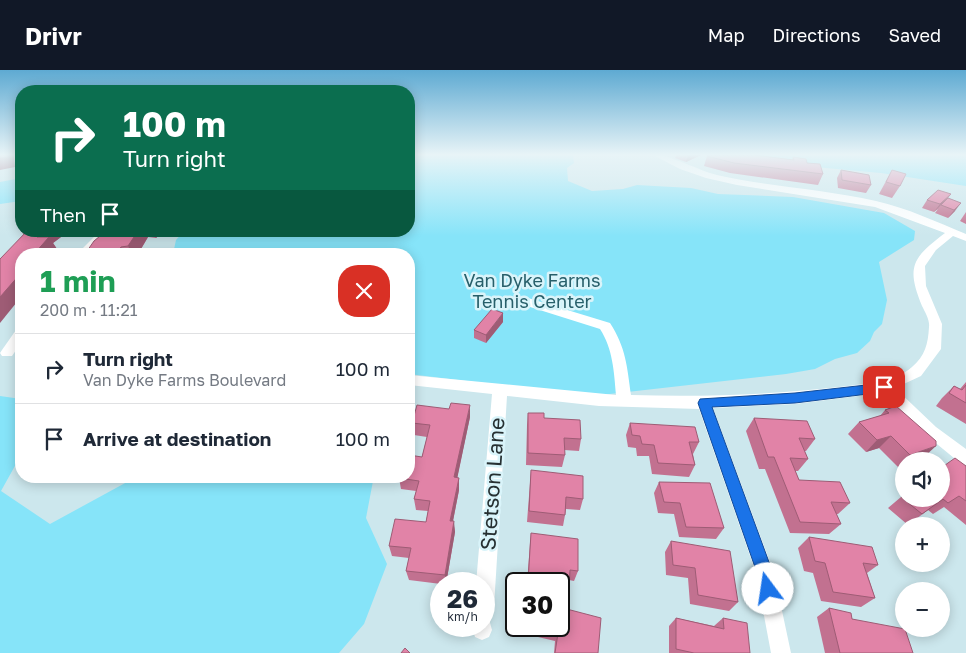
<!DOCTYPE html>
<meta charset="utf-8">
<style>
body{margin:0;font-family:"Golos Text",sans-serif;background:#f2f2f3;color:#1f2937;height:100vh;display:flex;flex-direction:column;font-size:19px;white-space:nowrap}
*{box-sizing:border-box;margin:0}
p{font-size:16px;color:#747a83}
.icon{flex:none;width:28px;height:28px;fill:none;stroke:currentColor;stroke-width:2;stroke-linecap:round;stroke-linejoin:round}
.map{position:relative;flex:1;overflow:hidden}
.drawer{position:absolute;left:15px;top:178px;width:400px;height:235px;display:flex;flex-direction:column;background:#fff;border-radius:20px;box-shadow:0 2px 12px #0003}
.drawer>*{flex:none}
.top-card{position:absolute;left:15px;top:15px;width:400px;height:152px;border-radius:20px;box-shadow:0 2px 12px #0003;background:#0b6e4f;color:#fff;overflow:hidden}
.controls{position:absolute;left:895px;top:382px;display:grid;gap:10px}
.controls a{display:grid;place-items:center;width:55px;height:55px;border-radius:50%;background:#fff;box-shadow:0 2px 12px #0003;font-size:25px}
.speed{position:absolute;left:430px;top:502px;display:flex;gap:10px;font-size:25px;font-weight:700;text-align:center}
.speed>*{display:grid;place-content:center;width:65px;height:65px;border-radius:50%;background:#fff;box-shadow:0 2px 12px #0003;line-height:1}
.speed small{font-size:12px;font-weight:400}
.speed .limit{border:2px solid #111;border-radius:8px;background:#fff;color:#111}
.pin{position:absolute;display:grid;place-items:center;width:42px;height:42px;color:#fff;margin:-21px;border-radius:10px;box-shadow:0 2px 8px #0006}
.me{position:absolute;width:55px;margin:-28px;rotate:346deg;stroke-linejoin:round;filter:drop-shadow(0 0 4px #0008)}
.turn{display:flex;align-items:center;gap:18px;height:105px;padding:0 25px;font-size:22px}
.turn .icon{width:65px;height:65px;stroke-width:2.5}
.turn b{display:block;font-size:35px;line-height:42px}
.then{display:flex;align-items:center;height:48px;padding:0 25px;background:#0003;gap:10px;font-size:19px}
.round{display:grid;place-items:center;flex:none;width:52px;height:52px;border-radius:20px;background:#f2f2f3}
.summary{display:flex;align-items:center;justify-content:space-between;height:85px;padding:0 25px}
h1{font-size:30px;font-weight:700;line-height:38px;color:#1e9e55}
ul{padding:0;list-style:none}
li{display:flex;align-items:center;gap:15px;height:70px;padding:0 25px;border-top:1px solid #e0e1e3}
li div{flex:1}
li b{display:block;font-size:19px}
li em{font-style:normal}
header{display:flex;align-items:center;gap:30px;box-sizing:border-box;height:70px;padding:0 25px;background:#111827;color:#fff}
header strong{font-size:24px}
nav{display:flex;gap:28px;margin-inline-start:auto;font-size:18px}
.map>svg:first-child{display:block}
</style>
<header>
<strong>Drivr</strong>
<nav><a>Map</a><a>Directions</a><a>Saved</a></nav>
</header>
<div class="map">
<svg width="966" height="583" viewBox="0 0 966 583">
<rect width="100%" height="100%" fill="#cce7ed"/>
<g fill="#86e4f9">
<path d="M409 85H573L574 93 567 98 568 111 592 121 623 119 637 115 691 118 718 124 793 127 884 143 915 161 914 170 879 192 887 230 882 254 874 262 870 271 857 283 835 289 815 299 786 304 592 326 409 304V184H173L176 170 184 161H409Z"/>
<path d="M744 85H966V116L881 103 815 97Z"/>
<path d="M21 108V131L0 134V112Z"/>
<path d="M0 326 21 329V385L1 421 50 454 138 406H370L373 411 366 448 387 494 364 554 339 583H0Z"/>
</g>
<g fill="none" stroke-linecap="round" stroke-linejoin="round">
<g fill="#fff" fill-rule="evenodd">
<path d="M653 85C667 83 699 101 717 105 770 117 824 119 876 131 907 138 937 152 966 164V171L953 166 936 180 925 196 926 216 942 254 941 279 921 306 895 318 936 357 966 379V395L960 393 926 365 881 323 795 334 713 338 774 503 791 583H771L756 503 699 339 599 336 507 326 494 537 491 544 484 547 489 549 492 560 489 567 482 570 475 567 472 556H484V514H476L492 324 409 315V305L616 325C614 302 613 279 600 259L527 236 504 235 502 232 504 229 528 228 610 253C626 278 627 296 631 325 701 327 770 325 839 317 861 314 895 313 912 297 925 286 928 274 929 257 930 250 925 242 922 236 906 197 912 188 945 163L875 137 737 115 706 108 680 99Z"/>
<path d="M100 161H111L89 184H77Z"/>
<path d="M21 259V273L12 286H2L0 283 2 280 16 260Z"/>
</g>
</g>
<g fill="#c27190">
<path d="M676 85H701L686 92 675 88Z"/>
<path d="M707 86 792 90 793 87 807 93 823 104 818 115 730 103 704 96Z"/>
<path d="M841 100 871 115 866 123 838 118 837 108Z"/>
<path d="M892 100 900 116 892 128 879 124Z"/>
<path d="M948 128 955 141 948 148 935 143 938 139 934 142 922 138 927 130Z"/>
<path d="M966 142V154L960 151Z"/>
<path d="M21 143V155L15 147Z"/>
<path d="M18 157 21 158V161H69L53 173 57 179 53 184H21L24 165Z"/>
<path d="M106 161H163L156 168 148 167 138 184H85Z"/>
<path d="M503 252 486 273 474 268V260Z"/>
<path d="M966 312V354L936 336 942 328 954 316 960 319Z"/>
<path d="M896 336 923 388 913 391H904L898 397 879 378 866 382 848 364 859 352 880 346 885 340Z"/>
<path d="M528 343 544 348 581 369 579 381 564 380 565 385 562 397 526 395 527 355Z"/>
<path d="M470 347 457 408H459V420L453 451 455 462 446 514H441L409 510 406 501 409 488 392 486 389 476 426 452 428 441 416 440 414 429 416 421 401 419 399 408 422 387 427 367 414 365 412 353Z"/>
<path d="M754 348 815 369 806 381H804L808 389 798 401H795L799 410 850 433 838 444H836L841 454 829 464 790 463 765 399H759L746 361Z"/>
<path d="M630 353 699 372 693 384 695 395 689 407 652 404 649 386H637L636 378 628 377 626 365Z"/>
<path d="M966 396V455L944 437 933 444 928 440 908 455 888 438 901 427Z"/>
<path d="M531 400 583 429 580 440 566 439 565 445 563 456 527 452Z"/>
<path d="M659 412 724 458 716 469 679 467 674 444 658 443 654 423Z"/>
<path d="M531 463 578 501 574 511 569 510V518L566 527 559 526V514H527L530 473Z"/>
<path d="M809 467 878 495 867 503 875 528 861 537 821 531 813 503 804 501 798 478Z"/>
<path d="M671 471 738 532 729 541 690 534 688 508 666 505 665 482Z"/>
<path d="M829 538 852 549 913 583H825L817 547Z"/>
<path d="M676 548 714 556 723 548 750 583H669V556Z"/>
<path d="M540 556H559L598 583H554L555 571 538 567Z"/>
</g>
<g fill="#9e5c75">
<path d="M7 85H14L15 97 0 100V88Z"/>
<path d="M688 85H701L686 92Z"/>
<path d="M951 124 945 132 941 135 934 142 940 134Z"/>
<path d="M961 133 955 141 948 148 954 140Z"/>
<path d="M45 161H69L53 173 57 179 53 184H34L37 167Z"/>
<path d="M138 161H145L148 167 138 184H132L128 176Z"/>
<path d="M152 161H163L156 168Z"/>
<path d="M121 177 125 184H116Z"/>
<path d="M21 198V227L0 253V227Z"/>
<path d="M503 243V252L486 273V265Z"/>
<path d="M470 335V347L455 419 454 407Z"/>
<path d="M891 366 879 378 866 382 877 370Z"/>
<path d="M936 376 923 388 913 391H904V394L898 397 910 385Z"/>
<path d="M459 408V420L451 461 450 451Z"/>
<path d="M454 451 455 462 446 514 445 505Z"/>
</g>
<g fill="#e183a7" stroke="#9e5c75">
<path d="M0 85H7L8 87 0 88Z"/>
<path d="M709 85H754L794 90 793 87 806 89 807 93 820 94 823 104 734 93 707 86Z"/>
<path d="M841 100 869 105 871 115 842 110Z"/>
<path d="M892 100 906 104 900 116 886 112Z"/>
<path d="M938 120 951 124 940 134 927 130Z"/>
<path d="M948 128 961 133 954 140 941 135Z"/>
<path d="M21 143V148L15 147Z"/>
<path d="M27 161H45L37 167H49L34 184H21V198L17 203H21L0 227V189Z"/>
<path d="M106 161H138L128 176 121 177 116 184H85L94 171Z"/>
<path d="M492 239 503 243 486 265 474 260Z"/>
<path d="M966 315V333L949 323 954 316 962 320Z"/>
<path d="M451 333 470 335 454 407 459 408 450 451H454L445 505 406 501 411 478 389 476 395 449 426 452 430 431 414 429 419 411 399 408V406H409V385L422 387 430 355 412 353 417 335 449 339Z"/>
<path d="M896 336 936 371V376L910 385 891 366 877 370 859 352 889 343 885 340Z"/>
<path d="M528 343H544V348L580 350 581 369 564 368 565 385 528 383Z"/>
<path d="M754 348 807 351 815 369 799 368 808 389 790 388 799 410 840 412 850 433 831 432 841 454 800 452 774 387H768Z"/>
<path d="M630 353 695 357 699 372H689L695 395 658 393 654 375 642 374 640 366 632 365Z"/>
<path d="M955 388 966 396V431L959 426 948 433 943 429 922 444 901 427 904 424V429H941V398Z"/>
<path d="M531 400 583 406V429L566 427 565 445 529 441Z"/>
<path d="M659 412 710 413 724 458 686 457 680 433 664 432Z"/>
<path d="M531 463 578 469V501L570 500 569 518 559 516V514H542L528 512Z"/>
<path d="M809 467 872 477 878 495 863 493 875 528 833 522 825 493 815 491Z"/>
<path d="M671 471 730 481 738 532 698 525 695 498 673 495Z"/>
<path d="M559 537 601 548 598 583H555L558 563 541 559V556H559Z"/>
<path d="M829 538 851 543 852 549 905 559 913 583H840Z"/>
<path d="M676 548 724 559 723 548 747 553 750 583H694L676 579Z"/>
<path d="M405 578 410 583H401Z"/>
</g>
<linearGradient id="sky" x2="0" y2="1"><stop stop-color="#5eaad2"/><stop offset="0.51" stop-color="#e8f4f7"/><stop offset="1" stop-color="#e8f4f7" stop-opacity="0"/></linearGradient>
<rect width="966" height="166" fill="url(#sky)"/>
<path fill="#1a73e8" stroke="#114b97" d="M884 313 890 317 884 322 795 333 712 337 773 503 776 519 774 525 768 527 763 525 757 503 698 333 700 329 795 323Z"/>
<g text-anchor="middle" stroke-width="5" stroke-linejoin="round" paint-order="stroke">
<g font-size="18" fill="#275f6a" stroke="#d9f4fa">
<text x="532" y="217">Van Dyke Farms<tspan x="532" dy="21">Tennis Center</tspan></text>
</g>
<g font-size="21" fill="#263032" stroke="#d9f4fa">
<text transform="translate(493 414) rotate(-86)" y="7">Stetson Lane</text>
</g>
</g>
</svg>
<div class="controls">
<a><svg class="icon" aria-label="sound" viewBox="0 0 24 24"><path d="M4 9h4l5-4v14l-5-4H4zM17 9q2 3 0 6"/></svg></a>
<a>+</a>
<a>−</a>
</div>
<div class="speed"><div>26<small>km/h</small></div><div class="limit">30</div></div>
<div class="pin" style="left:884px;top:317px;background:#d93025"><svg class="icon" aria-label="arrive" viewBox="0 0 24 24"><path d="M6 21V4h12l-3 4 3 4H6"/></svg></div>
<svg class="me" style="left:768px;top:519px" viewBox="-20 -20 40 40"><circle r="19" fill="#fff"/><path d="M0-13L10 11 0 6-10 11z" fill="#1a73e8"/></svg>
<div class="top-card">
<div class="turn"><svg class="icon" aria-label="right" viewBox="0 0 24 24"><path d="M7 20v-9h11M14 6l5 5-5 5"/></svg><div><b>100 m</b>Turn right</div></div>
<div class="then">Then<svg class="icon" aria-label="arrive" viewBox="0 0 24 24"><path d="M6 21V4h12l-3 4 3 4H6"/></svg></div>
</div>
<section class="drawer">
<div class="summary"><div><h1>1 min</h1><p>200 m · 11:21</p></div><a class="round" style="background:#d93025;color:#fff"><svg class="icon" aria-label="close" viewBox="0 0 24 24"><path d="M6 6l12 12M18 6L6 18"/></svg></a></div>
<ul>
<li><svg class="icon" aria-label="right" viewBox="0 0 24 24"><path d="M7 20v-9h11M14 6l5 5-5 5"/></svg><div><b>Turn right</b><p>Van Dyke Farms Boulevard</p></div><em>100 m</em></li>
<li><svg class="icon" aria-label="arrive" viewBox="0 0 24 24"><path d="M6 21V4h12l-3 4 3 4H6"/></svg><div><b>Arrive at destination</b></div><em>100 m</em></li>
</ul>
</section>
</div>
